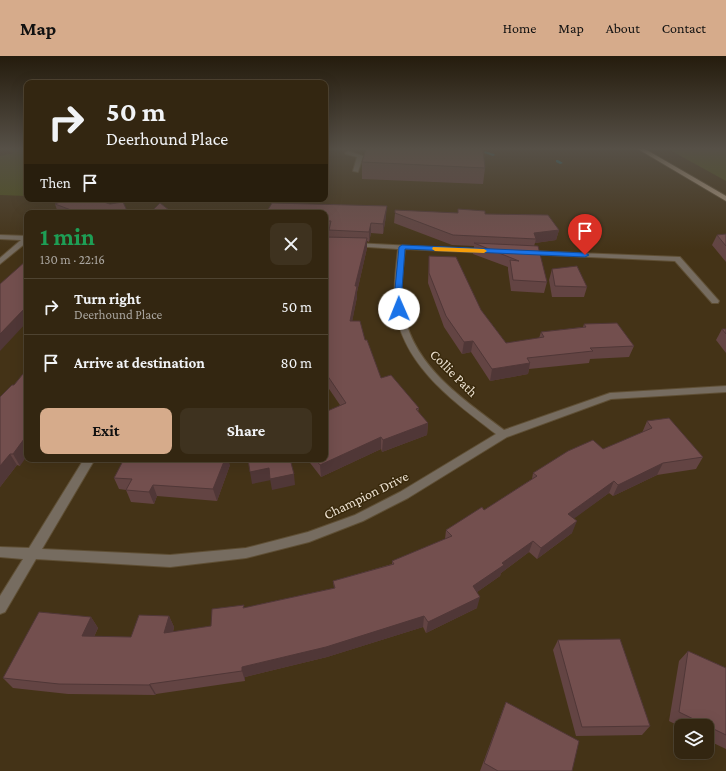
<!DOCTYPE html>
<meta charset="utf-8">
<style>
body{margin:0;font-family:"Crimson Pro",serif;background:#3e321f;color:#f1f3f6;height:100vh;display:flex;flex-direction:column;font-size:15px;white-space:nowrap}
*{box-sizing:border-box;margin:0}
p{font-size:13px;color:#a9a59f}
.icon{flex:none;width:22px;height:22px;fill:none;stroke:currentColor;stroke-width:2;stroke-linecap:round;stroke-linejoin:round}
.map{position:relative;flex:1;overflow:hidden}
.details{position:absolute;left:24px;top:154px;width:304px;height:252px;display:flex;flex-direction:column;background:#332611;border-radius:8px;box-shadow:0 4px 16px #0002,0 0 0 1px #4e4331}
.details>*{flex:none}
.guide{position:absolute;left:24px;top:24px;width:304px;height:122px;border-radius:8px;box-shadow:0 4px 16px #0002,0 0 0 1px #4e4331;background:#332611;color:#f1f3f6;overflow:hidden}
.tools{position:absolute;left:674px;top:663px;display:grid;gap:8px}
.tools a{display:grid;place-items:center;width:40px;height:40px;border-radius:8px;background:#332611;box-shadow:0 4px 16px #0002,0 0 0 1px #4e4331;font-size:20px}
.pin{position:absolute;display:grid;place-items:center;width:34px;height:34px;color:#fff;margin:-41px -17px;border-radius:50% 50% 50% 0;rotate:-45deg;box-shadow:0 0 4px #0007}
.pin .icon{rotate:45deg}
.me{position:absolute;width:44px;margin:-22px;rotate:359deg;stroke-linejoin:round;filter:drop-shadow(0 0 3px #0008)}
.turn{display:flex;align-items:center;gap:14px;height:84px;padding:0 16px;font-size:18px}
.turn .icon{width:52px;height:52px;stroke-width:2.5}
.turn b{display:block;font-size:28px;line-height:34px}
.then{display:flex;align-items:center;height:38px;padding:0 16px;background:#0003;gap:8px;font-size:15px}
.round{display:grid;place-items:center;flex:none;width:42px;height:42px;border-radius:8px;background:#3e321f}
.summary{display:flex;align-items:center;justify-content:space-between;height:68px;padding:0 16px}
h1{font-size:24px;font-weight:700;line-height:30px;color:#1e9e55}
.action{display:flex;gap:8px;margin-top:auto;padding:8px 16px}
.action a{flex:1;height:46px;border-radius:8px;background:#d6ab8b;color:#111;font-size:16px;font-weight:700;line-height:46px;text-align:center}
.action a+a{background:#3e321f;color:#f1f3f6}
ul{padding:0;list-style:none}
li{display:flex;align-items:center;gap:12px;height:56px;padding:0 16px;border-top:1px solid #4e4331}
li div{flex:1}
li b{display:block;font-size:15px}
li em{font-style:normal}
header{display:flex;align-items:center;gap:24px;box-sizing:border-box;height:56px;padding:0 20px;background:#d6ab8b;color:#111}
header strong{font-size:19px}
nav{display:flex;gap:22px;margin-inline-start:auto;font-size:14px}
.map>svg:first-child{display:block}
</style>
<header>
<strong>Map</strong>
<nav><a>Home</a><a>Map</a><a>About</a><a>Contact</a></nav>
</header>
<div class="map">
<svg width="726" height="715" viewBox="0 0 726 715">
<rect width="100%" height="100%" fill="#443317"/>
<g fill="#4d5119">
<path d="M5 93H27V140L0 139V100L14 97Z"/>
<path d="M668 93H726V125Z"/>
</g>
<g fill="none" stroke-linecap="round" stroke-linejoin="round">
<g fill="#11798e" fill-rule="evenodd">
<path d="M485 95 494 98 495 99 493 100 484 97Z"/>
<path d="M556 104H558L563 107 560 108 556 106Z"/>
</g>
<g stroke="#5f4f35" stroke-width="2">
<g id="minor">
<path d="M348 95 363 100 358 116 353 115 357 101 346 98 345 97Z"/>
<path d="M0 179 27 180V186L0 208V202L21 184 0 183Z"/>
<path d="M355 187 489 194V196L487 197 405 193C403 212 400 233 403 252 411 309 462 342 504 374L610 337 726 330V336L611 343 507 381 408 442 363 465 309 486 246 502 170 511 36 503 5 556 0 558V540L23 503 0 501V491L29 492 84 403H95L42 493 170 499 246 492 308 476 355 459 400 436 496 378C453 345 402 309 395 251 393 232 396 212 398 193L353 190V188Z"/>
<path d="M527 195 680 201 719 245 718 247H712L675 205 525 198 523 197Z"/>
</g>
</g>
<g stroke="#5f4f35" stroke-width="2">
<path id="major" d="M638 93H645L726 140V145Z"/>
</g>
<use href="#minor" fill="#766c60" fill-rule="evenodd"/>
<use href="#major" fill="#b5a088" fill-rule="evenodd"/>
</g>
<g fill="#634443">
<path d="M362 106 485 112 483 128 362 123Z"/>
<path d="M55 148 128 157H58Z"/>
<path d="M325 157 386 160 383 178 371 177 369 186 367 185V192L357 236V241L352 265 365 284 381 322 419 352 418 356 428 367 427 379 382 396 381 393 321 421 307 403H325L340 349 325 327V184L329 181V175H325Z"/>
<path d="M395 157 485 158 559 174 556 184 535 187 534 190 547 226 544 237 511 235 508 214V211L473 198 474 190 452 189 394 167Z"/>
<path d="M726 178V206L712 189 717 179Z"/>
<path d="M429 200 481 254 506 287 539 282 541 276 583 271 584 268 634 290 629 301 590 303 589 307 529 313 528 318 490 325 471 296 462 298 444 271 428 227Z"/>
<path d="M552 213 587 231 584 241H552L549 224Z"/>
<path d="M722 273H726V297L716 284Z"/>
<path d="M14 329 20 410 17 409 0 431V341Z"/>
<path d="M647 365 703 401 696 413 657 419 613 440 609 437 574 462 572 477 537 503 529 496 501 517 500 520 477 536V552L426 577 423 571 327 601 245 621V625L156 638 155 639 68 638 13 632 3 622 91 561 98 572 94 581H131L169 560 174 571 173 576 211 570 244 549V552L334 532 333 525 392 508V505L445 483 446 474 484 454 532 423 533 417 603 393 642 377Z"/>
<path d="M230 409 217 445 157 440 154 448 131 446 126 434 119 433 114 422Z"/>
<path d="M558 584 650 670 642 679 576 680 553 594Z"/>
<path d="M688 595 726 612V693L707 684V670H681V671L669 665 679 605Z"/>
<path d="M506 646 572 715H480L502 656Z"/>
</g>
<g fill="#503737">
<path d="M387 150 386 160 383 178V168Z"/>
<path d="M371 167V177L369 186V176Z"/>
<path d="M559 174 556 184 535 187 536 183 534 177Z"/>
<path d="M367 182V192L357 236V241L350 277V265L355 230Z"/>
<path d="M27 250V266L0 295V278Z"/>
<path d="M473 285 471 296 462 298 464 286Z"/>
<path d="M530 307 528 318 490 325 492 313Z"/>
<path d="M428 367 427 379 382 396 383 384Z"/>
<path d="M27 379V400L20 410 13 398Z"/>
<path d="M381 381V393L321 421 320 409Z"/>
<path d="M10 398 17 409 0 431V410Z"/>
<path d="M225 403H228L230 409 217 445 213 433Z"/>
<path d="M663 407 657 419 613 440 618 429Z"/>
<path d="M269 412 271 424 252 428 250 416Z"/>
<path d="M294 418 295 429 272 434 270 423Z"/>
<path d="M614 425 609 437 564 470 568 458Z"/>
<path d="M153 429 157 440 154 448 149 436Z"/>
<path d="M577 465 572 477 537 503 541 492Z"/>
<path d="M533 485 529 496 501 517 500 520 470 541 473 530 502 507Z"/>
<path d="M480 541 477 552 426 577 428 566Z"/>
<path d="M169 560 174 571 170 588 164 577Z"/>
<path d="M424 560 423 571 327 601 245 621V625L242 615V611Z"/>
<path d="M91 561 98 572 89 591 82 580Z"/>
<path d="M150 628 156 638 155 639 149 629Z"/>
</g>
<g fill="#734f4e" stroke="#503737">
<path d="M366 93H483L485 112 362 106Z"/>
<path d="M68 143H94L110 148 123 146 128 157H79L55 148Z"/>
<path d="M160 147 169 154 167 157H142L145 154 152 155Z"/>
<path d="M272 147 387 150 383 168 371 167 369 176 329 174 331 165H325V157H266Z"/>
<path d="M458 153 485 155V158L548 159 559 174 534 177 536 183 453 179 395 157V154L458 157Z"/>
<path d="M726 178V190L717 179Z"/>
<path d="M326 181 367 182 355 230H357L350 265H360L365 284H367L381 322 391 319 419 352 416 353 428 367 383 384 381 381 320 409 315 403H325V356L346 347 325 316V184Z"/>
<path d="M474 187 538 190 547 226 513 224 510 204 519 205Z"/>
<path d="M429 200 456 201 481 254 506 287 544 281 541 276 586 271 584 268 617 267 634 290 590 292 593 295 527 302 530 307 492 313 473 285 464 286 446 260 429 217Z"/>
<path d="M27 204V250L0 278V228Z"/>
<path d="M577 210 587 231 555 230 552 213Z"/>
<path d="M722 273H726V278Z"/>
<path d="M27 313V379L13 398H10L0 410V341L12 329H14Z"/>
<path d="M669 362 703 401 663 407 618 429 614 425 568 458 577 465 541 492 533 485 502 507 504 509 473 530 480 541 428 566 424 560 326 591 242 611V615L150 628 149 629 59 628 3 622 39 556 91 561 82 580 131 581 139 559 169 560 164 577 211 570 212 553 244 549 243 552 335 532 333 525 394 508 392 505 452 480 446 474 482 451 484 454 537 420 533 417 568 395 593 384 603 393 652 372 647 365Z"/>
<path d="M124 403H225L213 433 153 429 149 436 126 434 132 423 114 422Z"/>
<path d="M248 403H290L294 418 270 423 269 412 250 416Z"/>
<path d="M620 583 650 670 582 671 558 584Z"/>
<path d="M688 595 726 612V679L679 656Z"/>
<path d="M506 646 579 685 572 715H498L484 707Z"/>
</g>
<linearGradient id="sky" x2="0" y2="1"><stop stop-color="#251c0d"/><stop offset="0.48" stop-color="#565047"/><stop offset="1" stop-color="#565047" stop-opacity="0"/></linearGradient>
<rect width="726" height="193" fill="url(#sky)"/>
<path fill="#1a73e8" stroke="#114b97" d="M402 189 585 197 589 199 585 201 405 193 402 233 403 253 399 255 396 253 395 233 399 191Z"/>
<path fill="#f59e0b" d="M433 191 484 193 487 195 484 197 435 195 432 193Z"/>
<g text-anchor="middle" stroke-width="3" stroke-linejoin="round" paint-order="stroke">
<g font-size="14" fill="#ede2d2" stroke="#39290c">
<text transform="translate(454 317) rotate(45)" y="5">Collie Path</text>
<text transform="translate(366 439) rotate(-26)" y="5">Champion Drive</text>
</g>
</g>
</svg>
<div class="tools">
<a><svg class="icon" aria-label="layers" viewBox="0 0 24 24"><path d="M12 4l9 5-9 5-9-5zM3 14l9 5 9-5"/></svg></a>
</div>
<div class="pin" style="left:585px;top:199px;background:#d93025"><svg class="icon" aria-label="arrive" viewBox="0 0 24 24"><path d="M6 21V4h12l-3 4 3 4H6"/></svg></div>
<svg class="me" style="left:399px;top:253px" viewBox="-20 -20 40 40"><circle r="19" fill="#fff"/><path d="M0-13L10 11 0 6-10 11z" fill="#1a73e8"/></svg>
<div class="guide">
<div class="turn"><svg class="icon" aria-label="right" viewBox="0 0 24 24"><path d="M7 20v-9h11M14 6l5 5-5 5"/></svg><div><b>50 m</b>Deerhound Place</div></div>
<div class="then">Then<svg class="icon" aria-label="arrive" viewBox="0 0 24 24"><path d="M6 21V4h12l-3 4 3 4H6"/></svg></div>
</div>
<section class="details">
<div class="summary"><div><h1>1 min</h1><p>130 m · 22:16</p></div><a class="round"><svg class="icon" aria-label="close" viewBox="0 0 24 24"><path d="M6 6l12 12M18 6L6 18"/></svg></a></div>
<ul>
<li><svg class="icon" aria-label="right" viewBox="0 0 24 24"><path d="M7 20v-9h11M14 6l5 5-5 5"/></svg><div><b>Turn right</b><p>Deerhound Place</p></div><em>50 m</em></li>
<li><svg class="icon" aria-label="arrive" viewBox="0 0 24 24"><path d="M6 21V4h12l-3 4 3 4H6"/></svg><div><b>Arrive at destination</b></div><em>80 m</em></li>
</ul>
<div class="action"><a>Exit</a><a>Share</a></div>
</section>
</div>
